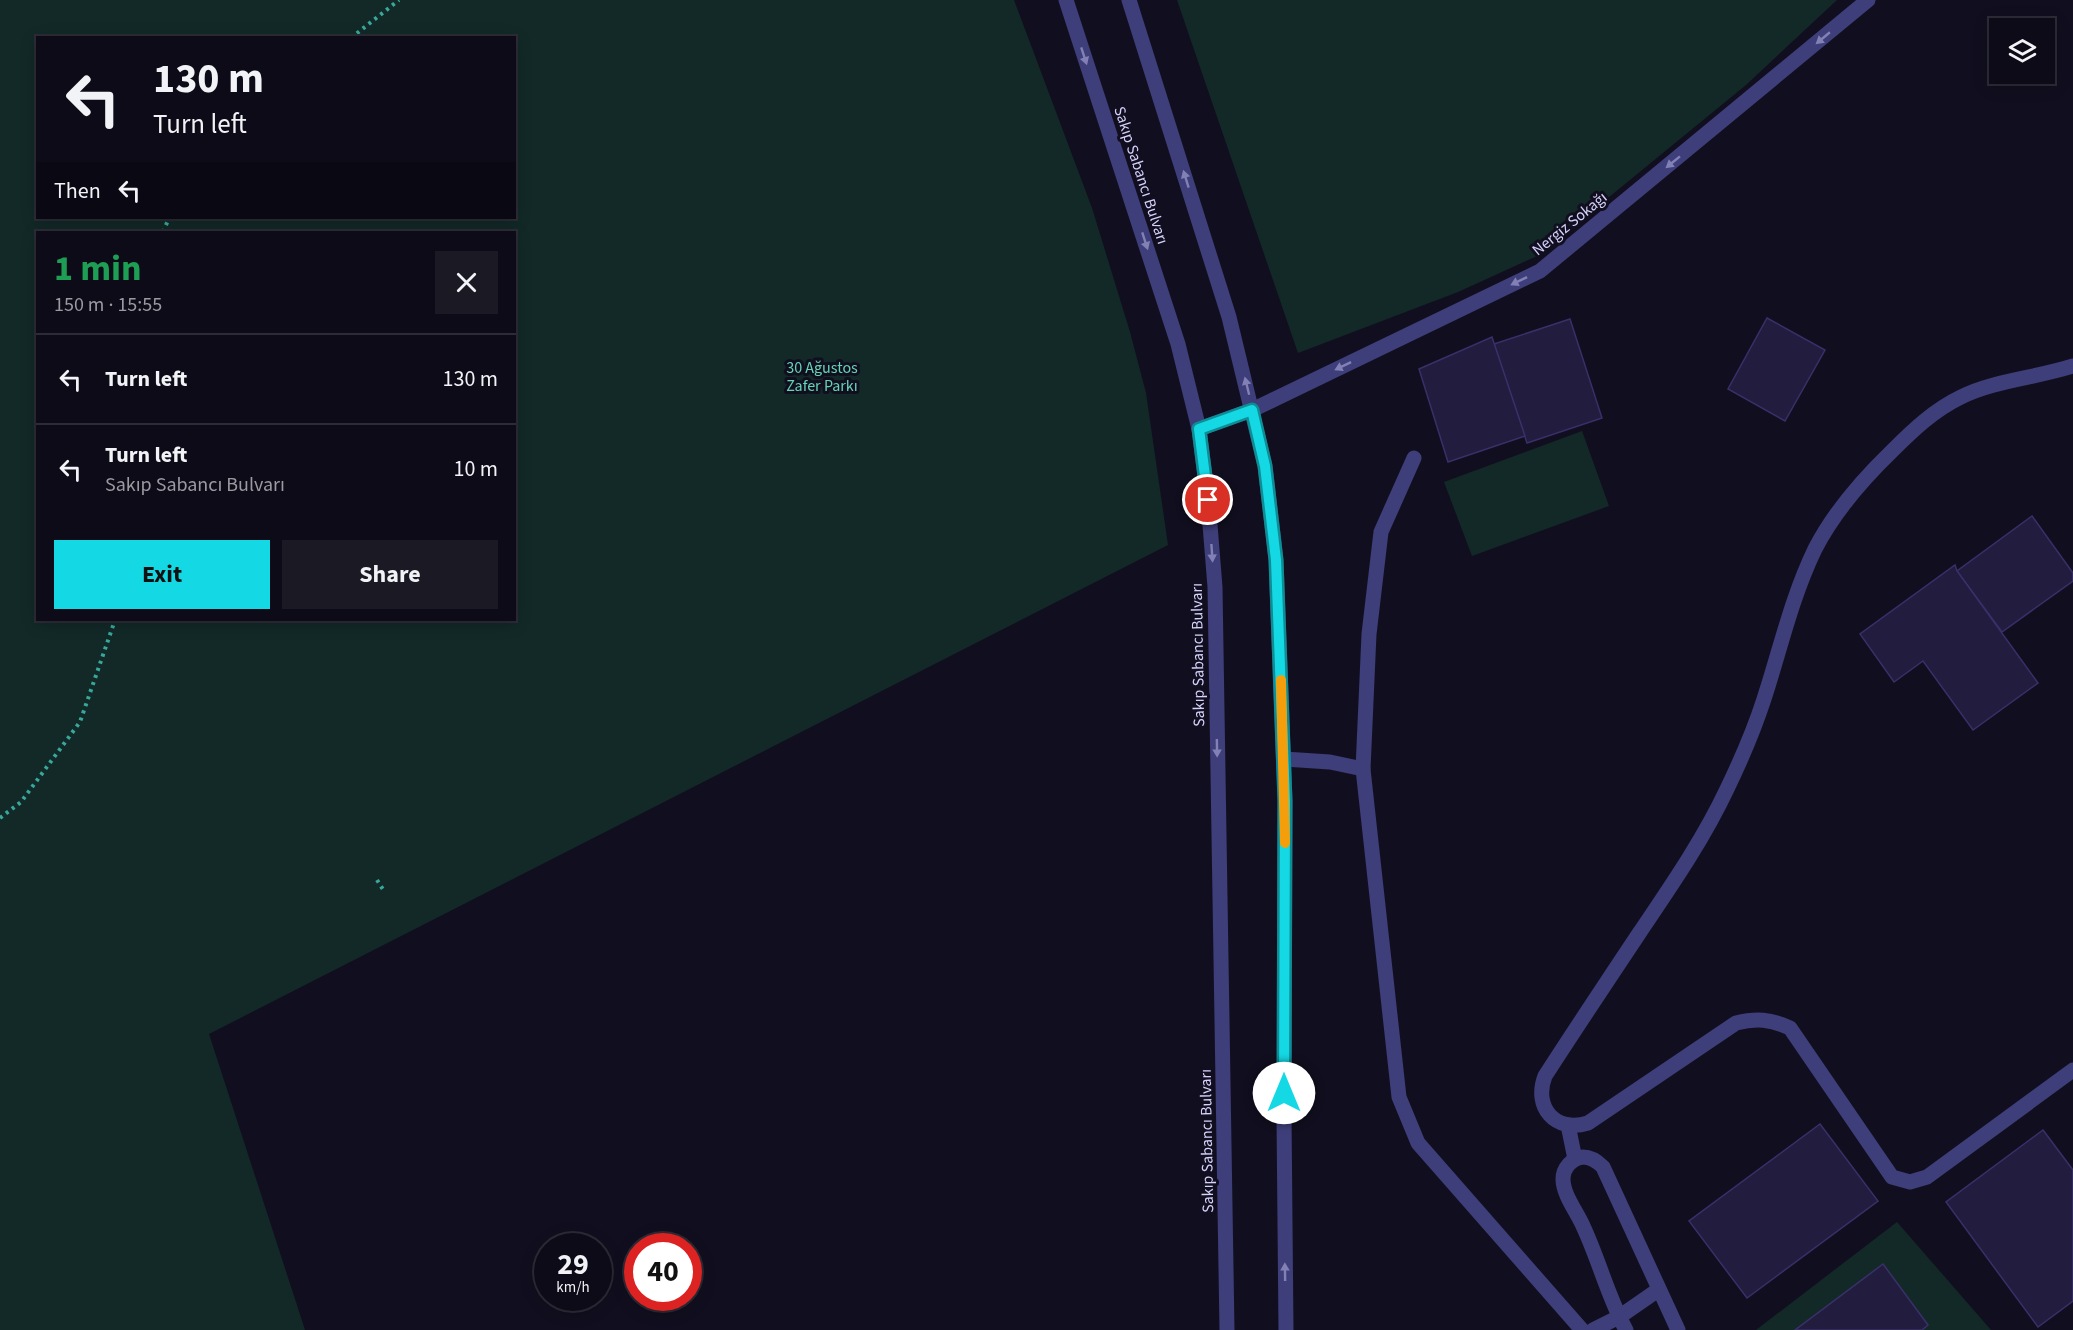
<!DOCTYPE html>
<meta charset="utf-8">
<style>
body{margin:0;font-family:"Source Sans 3",sans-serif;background:#1b1924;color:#f1f3f6;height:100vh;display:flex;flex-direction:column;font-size:22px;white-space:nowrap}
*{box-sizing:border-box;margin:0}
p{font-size:20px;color:#9a9ba1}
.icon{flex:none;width:33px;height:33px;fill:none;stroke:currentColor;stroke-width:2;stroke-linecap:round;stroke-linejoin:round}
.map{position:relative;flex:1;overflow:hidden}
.panel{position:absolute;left:36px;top:231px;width:480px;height:390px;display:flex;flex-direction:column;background:#0d0b17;border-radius:0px;box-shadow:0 3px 15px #0003,0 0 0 2px #2d2b36}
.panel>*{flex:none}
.hud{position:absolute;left:36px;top:36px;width:480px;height:183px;border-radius:0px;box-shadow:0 3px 15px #0003,0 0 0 2px #2d2b36;background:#0d0b17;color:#f1f3f6;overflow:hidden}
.controls{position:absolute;left:1989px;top:18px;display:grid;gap:12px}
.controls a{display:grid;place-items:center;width:66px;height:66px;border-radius:0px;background:#0d0b17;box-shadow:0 3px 15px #0003,0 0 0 2px #2d2b36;font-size:30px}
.speed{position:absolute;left:534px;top:1233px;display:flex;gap:12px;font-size:30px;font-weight:700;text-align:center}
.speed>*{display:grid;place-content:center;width:78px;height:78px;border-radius:50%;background:#0d0b17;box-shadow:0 3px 15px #0003,0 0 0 2px #2d2b36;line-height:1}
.speed small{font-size:15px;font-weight:400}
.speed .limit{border:9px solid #d22;background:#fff;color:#111}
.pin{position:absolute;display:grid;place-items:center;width:51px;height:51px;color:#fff;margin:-26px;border:3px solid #fff;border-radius:50%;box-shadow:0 2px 6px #0007}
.me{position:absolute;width:66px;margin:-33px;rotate:0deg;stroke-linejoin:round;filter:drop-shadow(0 0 4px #0008)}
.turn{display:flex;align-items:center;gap:21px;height:126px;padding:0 18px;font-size:27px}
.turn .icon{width:78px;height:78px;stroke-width:2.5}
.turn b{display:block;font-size:42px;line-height:51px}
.then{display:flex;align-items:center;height:57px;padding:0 18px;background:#0003;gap:12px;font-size:22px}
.round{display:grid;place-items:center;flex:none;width:63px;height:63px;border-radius:0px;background:#1b1924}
.overview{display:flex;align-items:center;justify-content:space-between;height:102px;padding:0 18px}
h1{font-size:36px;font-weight:700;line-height:45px;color:#1e9e55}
.action{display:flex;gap:12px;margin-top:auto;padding:12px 18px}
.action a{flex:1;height:69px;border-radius:0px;background:#14d9e4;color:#111;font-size:24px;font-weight:700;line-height:69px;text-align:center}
.action a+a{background:#1b1924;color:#f1f3f6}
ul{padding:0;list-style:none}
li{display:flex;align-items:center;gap:18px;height:90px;padding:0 18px;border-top:2px solid #2d2b36}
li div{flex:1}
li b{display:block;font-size:22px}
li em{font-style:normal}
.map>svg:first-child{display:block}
</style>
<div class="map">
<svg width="2073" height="1330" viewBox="0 0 2073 1330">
<rect width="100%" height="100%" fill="#110f1f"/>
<g fill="#122927" fill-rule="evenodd">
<path d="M0 0H1014L1092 208 1130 332 1146 393 1168 545 209 1034 305 1330H0ZM38 38H514V218H38ZM514 232V620H38V232Z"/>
<path d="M1177 0H1837L1746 85 1537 256 1458 292 1298 353Z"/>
<path d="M1582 431 1609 506 1472 556 1444 482Z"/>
<path d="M1897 1222 1991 1330H1756Z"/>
</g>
<g fill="#221c3f" stroke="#393069" stroke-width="1.5">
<path d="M1767 318 1825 350 1785 421 1728 389Z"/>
<path d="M1570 319 1602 418 1527 443 1494 344Z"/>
<path d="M1492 337 1525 436 1448 462 1419 369Z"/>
<path d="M2032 516 2073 573V581L2002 632 1957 571Z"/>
<path d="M1955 565 1957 571 2038 683 1973 730 1923 661 1894 682 1860 634Z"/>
<path d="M1820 1124 1878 1201 1747 1298 1689 1221Z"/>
<path d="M2043 1130 2073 1170V1301L2038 1327 1946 1202Z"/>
<path d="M1883 1264 1928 1325 1922 1330H1795Z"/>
</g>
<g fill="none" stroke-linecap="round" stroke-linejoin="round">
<g stroke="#38a89c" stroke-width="4" stroke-dasharray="3 4.5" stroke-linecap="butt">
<path d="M351 38 399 0"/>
<path d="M163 232 169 218"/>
<path d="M0 818 21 802 80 722 115 620"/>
<path d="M377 880 384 891"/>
</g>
<g stroke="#3e3e7a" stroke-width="15">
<path d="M1066 0 1178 344 1199 429 1208 500 1215 587 1227 1330"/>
<path d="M1129 0 1229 317 1265 466 1276 560 1285 801 1284 1116 1286 1330"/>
<path d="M2073 366C2036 378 1996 380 1961 397 1934 410 1913 430 1892 451 1862 480 1834 512 1815 549 1791 599 1781 647 1764 699 1754 730 1741 760 1727 789 1703 840 1671 886 1640 932 1608 980 1576 1028 1545 1076 1533 1107 1555 1133 1588 1123L1736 1023C1756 1018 1771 1019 1790 1028L1892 1177 1910 1182 1927 1177 2073 1070"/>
<path d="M1199 429 1252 410 1540 271 1868 0"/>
<path d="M1284 759 1330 762 1363 769 1399 1097 1418 1143 1582 1330"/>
<path d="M1363 769 1369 634 1381 532 1414 458"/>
<path d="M1568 1125 1575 1159"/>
<path d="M1593 1330 1619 1317 1658 1290"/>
<path d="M1626 1330C1608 1297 1599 1260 1583 1226 1577 1212 1563 1195 1563 1179 1563 1168 1572 1158 1583 1157 1591 1157 1598 1162 1603 1167L1678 1330"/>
</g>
</g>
<defs><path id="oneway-solid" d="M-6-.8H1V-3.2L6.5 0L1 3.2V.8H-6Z" transform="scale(1.5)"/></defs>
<g fill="#8280b4">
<use href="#oneway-solid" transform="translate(1823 38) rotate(140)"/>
<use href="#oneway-solid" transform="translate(1084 56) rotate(72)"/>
<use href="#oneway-solid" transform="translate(1673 162) rotate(141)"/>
<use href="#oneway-solid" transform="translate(1186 179) rotate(-107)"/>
<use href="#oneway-solid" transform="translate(1145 241) rotate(72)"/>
<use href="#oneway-solid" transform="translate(1519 281) rotate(154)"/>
<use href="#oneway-solid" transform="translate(1343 366) rotate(154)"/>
<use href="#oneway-solid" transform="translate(1247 386) rotate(-104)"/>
<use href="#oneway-solid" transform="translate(1212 553) rotate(86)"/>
<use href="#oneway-solid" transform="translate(1217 748) rotate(89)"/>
<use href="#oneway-solid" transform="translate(1285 1272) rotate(-91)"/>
</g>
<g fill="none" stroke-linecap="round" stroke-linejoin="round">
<g stroke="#0d8d94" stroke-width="15">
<path id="route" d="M1208 500 1199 429 1252 410 1265 466 1276 560 1285 801 1284 1093"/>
</g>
<use href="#route" stroke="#14d9e4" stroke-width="10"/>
<path stroke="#f59e0b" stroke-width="10" d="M1281 680 1285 843"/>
</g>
<g text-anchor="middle" stroke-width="6" stroke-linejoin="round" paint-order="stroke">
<g font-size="16" fill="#d4d1fb" stroke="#110f1f">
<text transform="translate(1142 175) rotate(72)" y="6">Sakıp Sabancı Bulvarı</text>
<text transform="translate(1569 223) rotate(-39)" y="6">Nergiz Sokağı</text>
<text transform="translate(1197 655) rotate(-91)" y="6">Sakıp Sabancı Bulvarı</text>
<text transform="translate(1206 1141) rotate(-91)" y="6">Sakıp Sabancı Bulvarı</text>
</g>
<g font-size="16" fill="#64d4b3" stroke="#110f1f">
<text x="822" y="373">30 Ağustos<tspan x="822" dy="18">Zafer Parkı</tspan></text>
</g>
</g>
</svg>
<div class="controls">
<a><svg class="icon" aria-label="layers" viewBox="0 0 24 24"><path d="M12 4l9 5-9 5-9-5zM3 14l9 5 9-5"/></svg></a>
</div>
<div class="speed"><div>29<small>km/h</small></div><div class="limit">40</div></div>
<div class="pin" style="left:1208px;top:500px;background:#d93025"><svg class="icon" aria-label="arrive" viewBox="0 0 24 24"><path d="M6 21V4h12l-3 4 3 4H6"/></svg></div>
<svg class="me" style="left:1284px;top:1093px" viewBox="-20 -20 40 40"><circle r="19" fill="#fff"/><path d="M0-13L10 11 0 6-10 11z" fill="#14d9e4"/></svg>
<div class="hud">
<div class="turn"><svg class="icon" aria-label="left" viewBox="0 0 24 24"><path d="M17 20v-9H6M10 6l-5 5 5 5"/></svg><div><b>130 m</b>Turn left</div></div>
<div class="then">Then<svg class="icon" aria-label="left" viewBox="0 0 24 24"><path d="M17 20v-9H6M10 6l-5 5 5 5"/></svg></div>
</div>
<section class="panel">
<div class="overview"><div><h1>1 min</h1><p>150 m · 15:55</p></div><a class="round"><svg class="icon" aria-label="close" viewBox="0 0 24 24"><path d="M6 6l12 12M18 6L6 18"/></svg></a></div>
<ul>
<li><svg class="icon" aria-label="left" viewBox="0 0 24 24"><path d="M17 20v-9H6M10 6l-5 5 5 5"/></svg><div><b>Turn left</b></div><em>130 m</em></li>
<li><svg class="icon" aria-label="left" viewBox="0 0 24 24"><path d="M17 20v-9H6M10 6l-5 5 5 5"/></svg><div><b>Turn left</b><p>Sakıp Sabancı Bulvarı</p></div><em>10 m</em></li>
</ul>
<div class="action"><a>Exit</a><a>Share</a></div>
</section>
</div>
